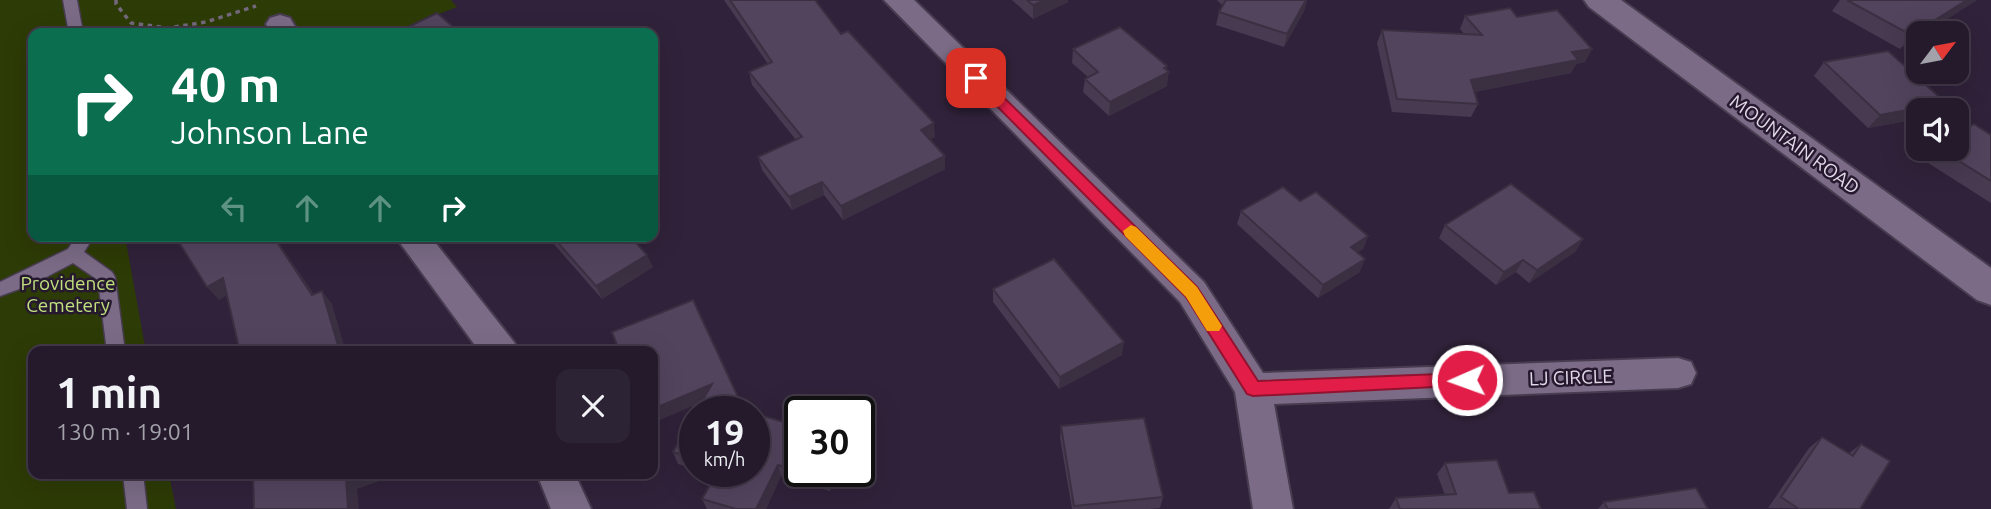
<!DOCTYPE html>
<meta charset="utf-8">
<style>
body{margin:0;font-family:Ubuntu,sans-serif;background:#2c2334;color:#f1f3f6;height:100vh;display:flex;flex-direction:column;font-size:26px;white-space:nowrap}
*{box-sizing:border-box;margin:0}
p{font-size:23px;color:#a3a1a9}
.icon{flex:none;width:38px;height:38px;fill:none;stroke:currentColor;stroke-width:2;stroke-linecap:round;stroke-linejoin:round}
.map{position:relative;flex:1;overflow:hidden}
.drawer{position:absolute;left:28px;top:346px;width:630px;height:133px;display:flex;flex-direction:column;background:#241a2c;border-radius:14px;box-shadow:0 7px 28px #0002,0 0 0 2px #413848}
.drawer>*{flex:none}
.top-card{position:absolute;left:28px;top:28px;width:630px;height:214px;border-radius:14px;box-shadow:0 7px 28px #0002,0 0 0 2px #413848;background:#0b6e4f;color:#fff;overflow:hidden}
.needle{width:46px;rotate:58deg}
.tools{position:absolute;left:1906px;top:21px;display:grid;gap:14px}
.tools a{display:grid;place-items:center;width:63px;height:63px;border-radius:14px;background:#241a2c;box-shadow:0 7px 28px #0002,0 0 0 2px #413848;font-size:35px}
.speed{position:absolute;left:679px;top:396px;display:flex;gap:14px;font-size:35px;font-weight:700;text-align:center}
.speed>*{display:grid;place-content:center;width:91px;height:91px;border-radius:50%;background:#241a2c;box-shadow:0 7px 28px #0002,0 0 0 2px #413848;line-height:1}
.speed small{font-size:18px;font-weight:400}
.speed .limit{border:4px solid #111;border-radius:10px;background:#fff;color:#111}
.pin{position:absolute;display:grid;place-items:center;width:60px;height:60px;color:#fff;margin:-30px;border-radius:14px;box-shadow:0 4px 10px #0006}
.me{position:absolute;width:77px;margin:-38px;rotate:268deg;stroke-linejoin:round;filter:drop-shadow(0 0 5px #0008)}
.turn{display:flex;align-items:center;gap:24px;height:147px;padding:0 28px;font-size:32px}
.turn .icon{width:91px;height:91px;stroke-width:2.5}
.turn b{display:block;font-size:49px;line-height:60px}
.lanes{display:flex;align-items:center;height:66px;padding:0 28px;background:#0003;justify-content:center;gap:35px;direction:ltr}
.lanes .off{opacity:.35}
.round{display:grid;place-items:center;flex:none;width:74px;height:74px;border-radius:14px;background:#2c2334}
.head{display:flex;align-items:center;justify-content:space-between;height:119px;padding:0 28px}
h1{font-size:42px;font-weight:700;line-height:52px}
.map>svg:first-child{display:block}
</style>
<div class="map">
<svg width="1991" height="509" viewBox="0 0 1991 509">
<rect width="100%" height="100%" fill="#30223a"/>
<path fill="#2d3b06" d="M0 0H451L457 7 390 33H33V236H125L146 352H33V474H169L176 509H0Z"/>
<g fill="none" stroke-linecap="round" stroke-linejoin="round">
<g stroke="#483c50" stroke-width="3">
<g id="service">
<path d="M63 0H77L83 33H69Z"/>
<path d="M77 236H94L84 252 112 272 115 277 125 352H107L98 280 73 263 33 284 0 296V282L68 249Z"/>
<path d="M123 474H143L147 509H127Z"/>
</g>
</g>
<g stroke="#483c50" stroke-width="4">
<g id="minor">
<path d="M884 0H914L1204 282 1263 373 1678 358 1691 362 1696 373 1691 384 1678 388 1274 404 1293 509H1253L1235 392 1180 302Z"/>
<path d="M280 15 290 18 299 33H271L266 24 270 18Z"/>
<path d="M395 236H430L514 342 519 352H480Z"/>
<path d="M537 474H575L591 509H551Z"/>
</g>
</g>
<g stroke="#483c50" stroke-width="4">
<path id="tertiary" d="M1584 0H1621L1991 268V305L1977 300 1589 7Z"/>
</g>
<path stroke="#74687d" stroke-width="3.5" stroke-dasharray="4.5 4.5" stroke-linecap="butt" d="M116 0V4L131 23 168 28 206 22 256 6"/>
<use href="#service" fill="#7b6b86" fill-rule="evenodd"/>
<use href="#minor" fill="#7b6b86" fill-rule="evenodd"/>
<use href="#tertiary" fill="#7b6b86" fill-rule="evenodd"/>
</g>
<g fill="#473a51">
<path d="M724 0H815L841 34 935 137 930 139 945 169 843 220 824 195 792 210 762 170 758 157 796 140 752 85 749 72 768 64Z"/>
<path d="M1012 0H1068V2L1033 19Z"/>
<path d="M1217 0H1307L1304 11 1284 47 1216 25 1219 12 1223 6Z"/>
<path d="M1840 0H1977L1925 33H1918L1900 49 1832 11Z"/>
<path d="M1465 16 1517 17 1592 49 1585 62 1576 64 1571 73 1474 92 1478 104 1471 117 1392 112 1377 43 1382 30 1464 34 1460 29Z"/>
<path d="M1073 49 1167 66V86L1109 116 1083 92 1085 79 1088 77 1072 63Z"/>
<path d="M1824 62 1918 110V119L1868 128 1814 76Z"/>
<path d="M1991 135V203L1925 161 1936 149H1956Z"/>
<path d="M1300 201 1368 236 1363 249 1358 252 1360 272 1318 298 1237 224 1241 211Z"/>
<path d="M1445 225 1583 239 1575 252 1529 283 1516 272 1496 285 1439 238Z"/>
<path d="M547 236H630L653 267 602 299Z"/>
<path d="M993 289 1122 355 1059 389 993 302Z"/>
<path d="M754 413 800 471H839L830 491 781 476 766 509H707L702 499 715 475 700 471H754Z"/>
<path d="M695 414V469L678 464 673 452Z"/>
<path d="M1061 426 1163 497 1160 508 1150 509H1072L1060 438Z"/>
<path d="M1822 437 1849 453 1861 444 1860 509 1768 508 1809 448Z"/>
<path d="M1445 463 1509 493 1541 509H1389L1396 498 1445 495 1437 474Z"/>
<path d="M1604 502 1708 509H1598Z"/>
</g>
<g fill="#3a3042">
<path d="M1045 0H1068V2L1033 19V5Z"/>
<path d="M1306 0 1304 11 1284 47 1287 34Z"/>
<path d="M1967 0H1977L1925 33H1918V37L1900 49 1911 35Z"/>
<path d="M1592 49 1585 62 1576 64 1571 73 1465 94 1471 80 1572 52Z"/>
<path d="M1167 66 1165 74 1169 72 1167 86 1109 116 1110 102Z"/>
<path d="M1946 103 1939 110H1918V119L1868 128 1880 115Z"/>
<path d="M934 123 935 137 922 143 921 130Z"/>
<path d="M945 156V169L843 220 841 206Z"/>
<path d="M822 182 824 195 792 210 789 197Z"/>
<path d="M273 236H274L323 307 312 295Z"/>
<path d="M1368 236 1363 249 1346 259 1351 247Z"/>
<path d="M1583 239 1575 252 1529 283 1537 270Z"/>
<path d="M647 255 653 267 602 299 596 286Z"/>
<path d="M1365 259 1360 272 1318 298 1323 285Z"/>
<path d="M1523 260 1516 272 1496 285 1504 272Z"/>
<path d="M223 278 235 291 219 300 207 287Z"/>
<path d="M322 291 332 304 346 352H340Z"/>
<path d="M1124 342 1122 355 1059 389 1060 377Z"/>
<path d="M712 384 716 396 653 423V409Z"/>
<path d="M778 465 781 476 766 509H756Z"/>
<path d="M831 471H839L830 491 827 480Z"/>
<path d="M356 474H399L357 489 359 509H348L346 478Z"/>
</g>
<g fill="#53445e" stroke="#3a3042" stroke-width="2">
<path d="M730 0H815L841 34 848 31 934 123 921 130 945 156 841 206 822 182 789 197 758 157 802 137 749 72 772 62Z"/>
<path d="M1027 0H1045L1033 5Z"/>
<path d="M1226 0H1306L1287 34 1219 12Z"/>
<path d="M1847 0H1967L1911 35Z"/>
<path d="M1510 8 1517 17 1557 10 1592 49 1572 52 1578 60 1471 80 1478 104 1397 99 1382 30 1482 35 1465 16Z"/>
<path d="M437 13 460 33H396Z"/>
<path d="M1120 27 1167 66 1164 68 1169 72 1110 102 1085 79 1098 72 1073 49Z"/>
<path d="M1888 51 1946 103 1880 115 1824 62Z"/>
<path d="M1974 124 1991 135V181L1940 149H1956V135Z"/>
<path d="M1511 184 1583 239 1537 270 1523 260 1504 272 1445 225Z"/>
<path d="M1283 187 1300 201 1316 192 1368 236 1351 247 1365 259 1323 285 1241 211Z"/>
<path d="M175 236H273L312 295 322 291 340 352H240L223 278 207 287Z"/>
<path d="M552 236H630L647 255 596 286Z"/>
<path d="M1054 259 1124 342 1060 377 993 289Z"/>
<path d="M693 300 744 410 748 411H696L712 384 653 409V352H620L612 332Z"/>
<path d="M799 397 850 411H800V471H831L827 480 778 465 756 509H736L702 499 718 471H754V413L787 423Z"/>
<path d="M695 414V459L673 452Z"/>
<path d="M1144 418 1163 497 1074 506 1061 426Z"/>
<path d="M1822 437 1853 456 1861 444 1890 461 1860 509H1799L1781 497Z"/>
<path d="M1497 460 1509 493 1534 492 1541 509H1400L1396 498 1456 494 1445 463Z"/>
<path d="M253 474H356L346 478 348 509H254Z"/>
<path d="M1696 488 1708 509H1608L1604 502Z"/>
</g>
<path fill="#e11d48" stroke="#92132f" stroke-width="2" d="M976 73 981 75 1197 287 1258 381 1467 373 1474 375 1476 380 1474 385 1253 396 1247 394 1186 297 972 81V75Z"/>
<path fill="#f59e0b" d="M1131 225 1136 227 1197 287 1222 326 1219 331H1207L1186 297 1125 236 1123 231Z"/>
<g text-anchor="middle" stroke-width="5" stroke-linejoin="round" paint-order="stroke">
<g font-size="19" fill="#e1d8e8" stroke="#26192f">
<text transform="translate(1795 144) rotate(36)" y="7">MOUNTAIN ROAD</text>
<text transform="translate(1571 377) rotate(-2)" y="7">LJ CIRCLE</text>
</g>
<g font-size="19" fill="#bfe07d" stroke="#26192f">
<text x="68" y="290">Providence<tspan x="68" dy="22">Cemetery</tspan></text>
</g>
</g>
</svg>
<div class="tools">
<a><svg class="needle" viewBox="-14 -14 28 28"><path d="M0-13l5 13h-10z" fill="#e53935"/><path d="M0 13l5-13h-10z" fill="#a3a1a9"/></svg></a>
<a><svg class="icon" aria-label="sound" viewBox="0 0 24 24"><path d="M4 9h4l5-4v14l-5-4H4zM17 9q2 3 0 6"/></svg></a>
</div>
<div class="speed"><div>19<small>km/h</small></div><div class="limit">30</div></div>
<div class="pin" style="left:976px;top:78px;background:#d93025"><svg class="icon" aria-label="arrive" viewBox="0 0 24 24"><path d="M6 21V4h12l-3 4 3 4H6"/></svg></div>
<svg class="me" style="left:1467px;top:380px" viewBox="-20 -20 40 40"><circle r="17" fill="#e11d48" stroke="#fff" stroke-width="3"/><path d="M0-11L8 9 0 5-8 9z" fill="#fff"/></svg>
<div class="top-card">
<div class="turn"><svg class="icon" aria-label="right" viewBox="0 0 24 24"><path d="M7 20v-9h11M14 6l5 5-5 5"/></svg><div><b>40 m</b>Johnson Lane</div></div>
<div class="lanes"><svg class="icon off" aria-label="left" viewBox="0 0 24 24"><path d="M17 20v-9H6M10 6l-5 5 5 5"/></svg><svg class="icon off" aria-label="ahead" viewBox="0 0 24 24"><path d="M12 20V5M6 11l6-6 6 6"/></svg><svg class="icon off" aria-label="ahead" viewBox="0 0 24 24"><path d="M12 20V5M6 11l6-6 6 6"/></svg><svg class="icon" aria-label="right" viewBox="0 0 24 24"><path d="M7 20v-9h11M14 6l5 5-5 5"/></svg></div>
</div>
<section class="drawer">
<div class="head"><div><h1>1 min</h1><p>130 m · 19:01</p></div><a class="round"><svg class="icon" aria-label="close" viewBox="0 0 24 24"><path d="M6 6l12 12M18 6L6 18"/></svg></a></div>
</section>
</div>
